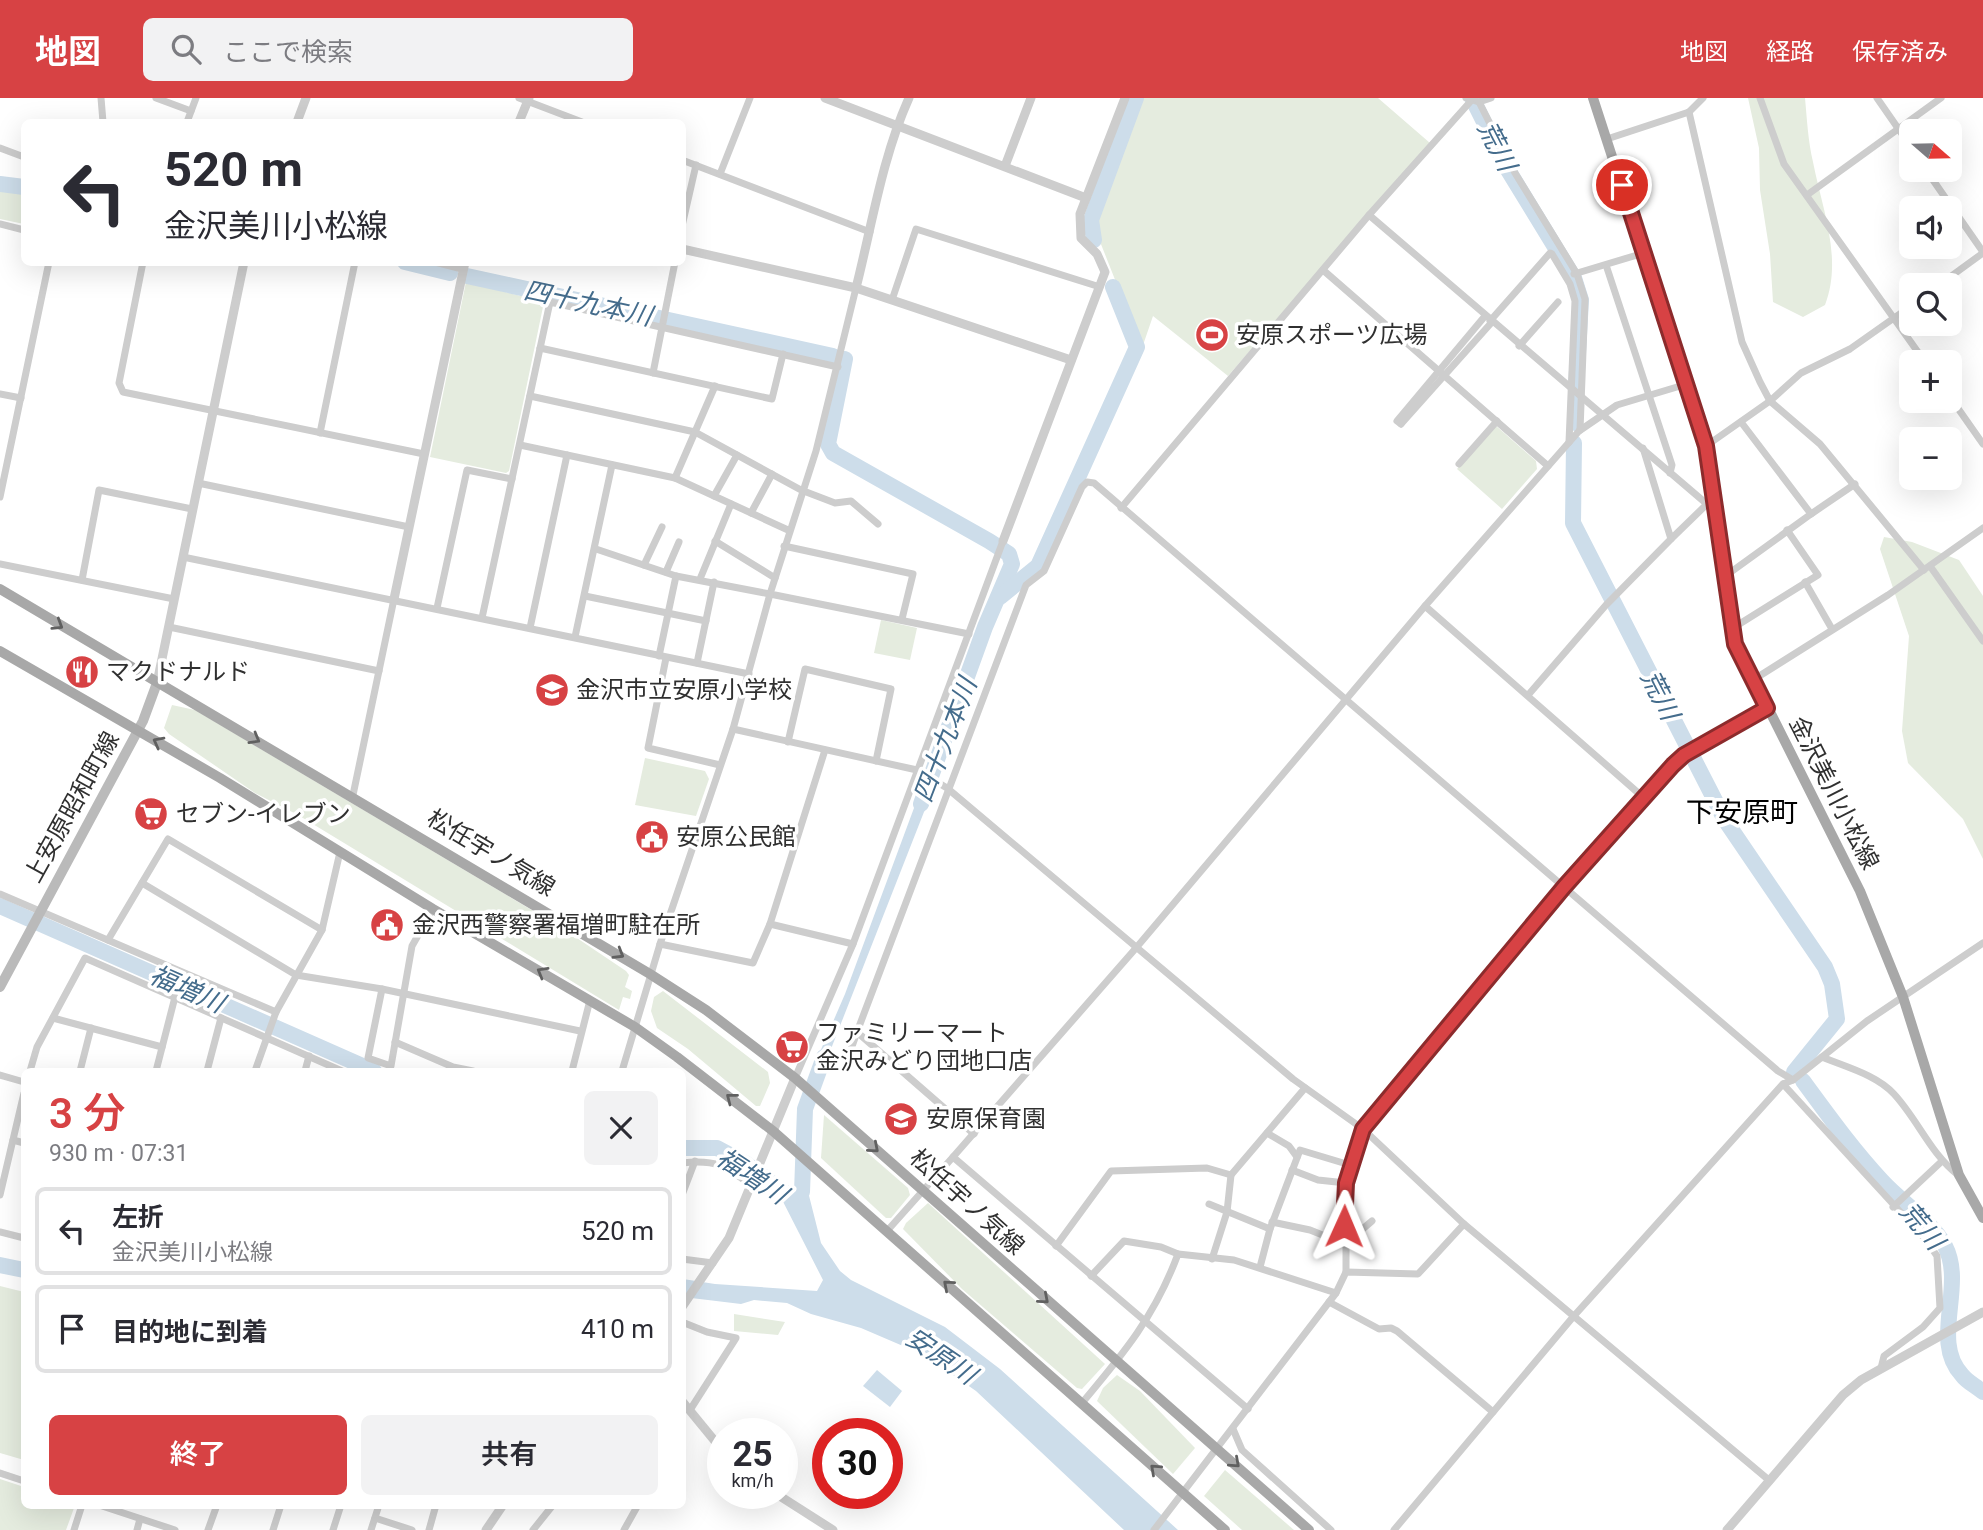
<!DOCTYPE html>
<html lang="ja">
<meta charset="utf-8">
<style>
body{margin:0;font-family:Roboto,"Noto Sans JP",sans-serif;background:#f2f2f3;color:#2b2b33;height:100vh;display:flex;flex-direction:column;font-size:26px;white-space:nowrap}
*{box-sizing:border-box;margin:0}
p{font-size:23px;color:#7c7c81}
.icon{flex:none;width:38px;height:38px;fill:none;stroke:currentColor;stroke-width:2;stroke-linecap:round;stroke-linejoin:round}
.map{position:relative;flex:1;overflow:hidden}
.sheet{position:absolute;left:21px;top:970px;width:665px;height:441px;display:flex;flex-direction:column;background:#fff;border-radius:10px;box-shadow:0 7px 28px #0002}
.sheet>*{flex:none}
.banner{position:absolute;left:21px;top:21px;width:665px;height:147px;border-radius:10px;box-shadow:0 7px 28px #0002;background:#fff;color:#2b2b33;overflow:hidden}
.needle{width:46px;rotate:110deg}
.tools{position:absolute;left:1899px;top:21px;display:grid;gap:14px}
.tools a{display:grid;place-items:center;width:63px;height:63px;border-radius:10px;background:#fff;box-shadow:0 7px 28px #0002;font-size:35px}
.speed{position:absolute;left:707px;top:1320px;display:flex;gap:14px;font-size:35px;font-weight:700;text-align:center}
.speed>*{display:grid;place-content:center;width:91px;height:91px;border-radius:50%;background:#fff;box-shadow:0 7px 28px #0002;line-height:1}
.speed small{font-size:18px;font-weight:400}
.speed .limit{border:10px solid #d22;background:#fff;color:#111}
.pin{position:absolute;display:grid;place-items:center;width:60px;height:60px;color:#fff;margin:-30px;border:4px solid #fff;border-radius:50%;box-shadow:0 2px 7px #0007}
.me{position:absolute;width:77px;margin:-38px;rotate:1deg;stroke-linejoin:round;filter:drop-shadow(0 0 5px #0008)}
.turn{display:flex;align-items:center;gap:24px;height:147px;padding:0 28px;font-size:32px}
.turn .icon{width:91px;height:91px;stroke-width:2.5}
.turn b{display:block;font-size:49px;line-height:60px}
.round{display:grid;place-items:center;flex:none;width:74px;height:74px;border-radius:10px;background:#f2f2f3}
.summary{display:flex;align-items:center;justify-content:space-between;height:119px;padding:0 28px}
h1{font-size:42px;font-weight:600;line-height:52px;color:#d74244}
.button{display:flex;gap:14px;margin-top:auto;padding:14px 28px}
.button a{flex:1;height:80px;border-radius:10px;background:#d74244;color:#fff;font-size:28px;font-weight:600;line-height:80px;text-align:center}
.button a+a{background:#f2f2f3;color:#2b2b33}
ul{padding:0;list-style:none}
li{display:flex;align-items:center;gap:21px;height:88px;margin:0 14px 10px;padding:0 14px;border:4px solid #e1e1e2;border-radius:10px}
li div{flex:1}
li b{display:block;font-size:26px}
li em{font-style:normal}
header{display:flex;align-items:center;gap:42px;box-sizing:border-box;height:98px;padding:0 35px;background:#d74244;color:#fff}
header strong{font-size:33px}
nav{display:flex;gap:38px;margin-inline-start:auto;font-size:24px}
.search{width:490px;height:63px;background:#f2f2f3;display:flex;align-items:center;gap:18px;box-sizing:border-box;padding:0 24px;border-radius:10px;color:#7c7c81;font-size:26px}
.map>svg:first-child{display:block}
</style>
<header>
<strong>地図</strong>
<div class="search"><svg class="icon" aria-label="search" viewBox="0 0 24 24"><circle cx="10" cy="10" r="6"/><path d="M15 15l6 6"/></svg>ここで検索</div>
<nav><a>地図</a><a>経路</a><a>保存済み</a></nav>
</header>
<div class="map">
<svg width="1983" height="1432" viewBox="0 0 1983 1432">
<rect width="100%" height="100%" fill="#fff"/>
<g fill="#e5ecdf">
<path d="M1141 0H1378L1430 45 1228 278 1153 218 1142 250 1095 131 1094 124Z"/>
<path d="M1748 0H1805C1807 21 1808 43 1813 64 1822 111 1843 160 1825 207L1803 219 1773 204 1770 156 1760 92 1759 50Z"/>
<path d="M0 90 24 92V126L0 121Z"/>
<path d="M466 184 544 204 509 373 506 375 430 359Z"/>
<path d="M1495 327 1536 363 1537 371 1502 411 1457 371Z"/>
<path d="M1884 439 1912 444 1959 462 1983 498V761L1963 721 1908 665 1902 633 1909 538 1880 451Z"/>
<path d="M881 522 917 530 910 562 874 555Z"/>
<path d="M172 607 195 612 562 830 626 873 629 877 625 889 632 893 630 901 623 899 619 912 298 717 255 695 169 636 164 630Z"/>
<path d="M645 660 705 673 709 681 696 718 635 707Z"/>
<path d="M663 893 768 974 770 985 760 1008H756L688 951 657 930 651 913 654 899Z"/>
<path d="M824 1017 908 1090 910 1097 891 1120H886L821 1060Z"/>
<path d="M928 1105 1105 1266 1082 1291 1077 1290 962 1191 903 1131 906 1125Z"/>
<path d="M0 1188 24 1194V1362L0 1355Z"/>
<path d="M734 1216 785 1224 778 1237 734 1233Z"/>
<path d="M1117 1277 1140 1293 1195 1350 1173 1376 1097 1303 1103 1290Z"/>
<path d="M1225 1372 1294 1432H1242L1204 1398Z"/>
<path d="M0 1381 24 1389V1407H71L74 1410 66 1432H0Z"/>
</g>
<g fill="#cdddea">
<path d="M924 683 933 691 818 984 813 970 845 896Z"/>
<path d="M804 1001 812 1004 806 1045 798 1041Z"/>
<path d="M803 1074 821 1145 840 1173 851 1182 945 1229 1000 1271 1178 1432H1124L976 1293 924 1257 861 1230 811 1216 787 1205 754 1202 741 1206 683 1199V1181L715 1186 817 1193 823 1182 774 1086 769 1085 771 1076 795 1092 799 1089 797 1076Z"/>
<path d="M877 1272 902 1293 890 1309 863 1288Z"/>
</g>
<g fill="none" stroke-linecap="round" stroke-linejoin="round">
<g stroke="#cdddea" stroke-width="16">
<path d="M1472 0 1508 72 1574 180 1581 202 1576 290"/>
<path d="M0 86 24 89"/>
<path d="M1094 142 1091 122 1136 0"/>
<path d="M405 164 450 175"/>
<path d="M467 178 833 258"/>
<path d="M845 261 828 346 833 355 989 443 1009 456 1012 466 985 529 921 706"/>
<path d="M1575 325 1576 301"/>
<path d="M1574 345 1573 425 1725 722 1825 869 1832 886 1837 921 1794 974"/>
<path d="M1000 499 1038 468 1137 249 1113 189"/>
<path d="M0 808 374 973"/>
<path d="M1803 983C1828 1017 1853 1052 1882 1083 1902 1105 1931 1122 1945 1148 1966 1188 1930 1243 1962 1277 1967 1284 1976 1288 1983 1294"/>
<path d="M682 1050H717L745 1065 785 1095"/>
<path d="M802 1094 805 1011 824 959"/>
<path d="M0 1167 24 1172"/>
</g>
<g stroke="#cdcdcd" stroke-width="7">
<path d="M101 0 103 24"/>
<path d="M156 0 191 13"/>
<path d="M519 0 582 24"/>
<path d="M1466 0 1479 4 1491 0"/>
<path d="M1760 0 1784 66 1925 264"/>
<path d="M1877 0 1911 49"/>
<path d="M1479 4 1515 75 1577 176 1585 201 1580 332"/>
<path d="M1689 14 1742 244 1760 284 1770 303 1820 346 1924 472"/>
<path d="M187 24 196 0"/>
<path d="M1607 41 1689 14 1703 0"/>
<path d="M0 50 24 59"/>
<path d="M682 62 870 134"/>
<path d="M1926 72 1983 154"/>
<path d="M720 76 750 0"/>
<path d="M1807 97 1941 0"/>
<path d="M1369 117 1715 413"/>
<path d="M0 126 24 132"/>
<path d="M682 128 696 67"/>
<path d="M143 164 119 285 123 294 424 356"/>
<path d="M435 164 462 171"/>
<path d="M1606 167 1672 367 1670 375"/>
<path d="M1323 172 1548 368"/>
<path d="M1574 176 1644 155"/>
<path d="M1939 187 1983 155"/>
<path d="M856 190 816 353 770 496 969 536"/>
<path d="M892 202 916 131 1100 189"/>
<path d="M1490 223 1550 155 1552 156 1570 186 1575 203 1569 344"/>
<path d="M1519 248 1558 204"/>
<path d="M540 250 772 301 783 256"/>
<path d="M653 275 675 164"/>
<path d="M0 296 21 300"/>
<path d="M530 298 695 334 801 392 835 405 851 403 878 426"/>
<path d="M1950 299 1983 346"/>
<path d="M1401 326 1397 323 1485 218"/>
<path d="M1401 326 1492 224"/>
<path d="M320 335 355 164"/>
<path d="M520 347 675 380 715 288"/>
<path d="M1706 348 1770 303 1801 275 1850 251 1911 208"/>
<path d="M1643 350 1671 441 1706 407"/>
<path d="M1459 366 1497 323"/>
<path d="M675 380 788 432"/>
<path d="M198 385 409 429"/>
<path d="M714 398 737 357"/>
<path d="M0 399 49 164"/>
<path d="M1121 410 1369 117 1470 4"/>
<path d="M751 415 772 376"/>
<path d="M1811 416 1855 386"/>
<path d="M715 443 775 480"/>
<path d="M784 448 913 476 902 521"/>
<path d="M596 451 676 478 770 496 733 631"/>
<path d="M183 459 749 576"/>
<path d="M0 466 174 501"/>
<path d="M644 467 662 429"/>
<path d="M1930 468 1983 543"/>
<path d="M666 474 679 444"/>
<path d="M1724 479 1811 416 1741 324"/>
<path d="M700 481 731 406"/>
<path d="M82 482 99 392 192 411"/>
<path d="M1805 484 1832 531"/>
<path d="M585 498 706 523"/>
<path d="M437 510 467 372 512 381"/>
<path d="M482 520 550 204 838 269"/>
<path d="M169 529 379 573"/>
<path d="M530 530 567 357"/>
<path d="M1733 530 1818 477 1787 432"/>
<path d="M575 539 612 367"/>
<path d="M659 558 676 478"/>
<path d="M666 560 648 650 720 667"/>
<path d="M697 565 714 484"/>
<path d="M1753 582 1888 497 1983 430"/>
<path d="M1529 596 1606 507 1671 441"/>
<path d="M788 644 805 571 891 591 876 663"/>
<path d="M353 697 394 501"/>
<path d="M1644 700 1684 657 1767 610"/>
<path d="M142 785 296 877 382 891 580 933"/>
<path d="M0 796 276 914 322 832 340 754"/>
<path d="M770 826 825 652"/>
<path d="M108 842 168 741 322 832"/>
<path d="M660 846 733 631 917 672 947 690 1293 981 1363 1031 1464 1126"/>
<path d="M382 891 368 960 391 968 412 848 433 811"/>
<path d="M53 920 162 949"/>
<path d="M395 944 453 969 473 973"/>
<path d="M850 954 857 934"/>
<path d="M1822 959 1867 923 1983 845"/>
<path d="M30 973 37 949 85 860 342 973"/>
<path d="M80 973 91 930"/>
<path d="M156 973 175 899"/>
<path d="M207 973 221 920"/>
<path d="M255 973 276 914"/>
<path d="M305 973 309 958"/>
<path d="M572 973 590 902"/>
<path d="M622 973 660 846 753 865 770 826 853 846"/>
<path d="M0 977 24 984"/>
<path d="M795 980 853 846 1003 443"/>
<path d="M1783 986 1926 1142 1937 1158 1940 1210 1923 1229 1884 1258 1881 1270"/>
<path d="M1267 1035 1289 1048 1297 1059"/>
<path d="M974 1036 857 934 1026 487 1044 473 1082 389 1087 384 1094 385 1778 973 1793 982 1822 959C1846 969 1877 977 1894 996 1918 1022 1930 1055 1958 1077"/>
<path d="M13 1042 24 1045"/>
<path d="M953 1059 1136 850 1425 508 1579 333 1617 307 1687 286"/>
<path d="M682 1065C716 1061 726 1068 752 1088"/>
<path d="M1292 1072 1318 1082 1346 1085"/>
<path d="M0 1097 24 995"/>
<path d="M682 1097 695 1063"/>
<path d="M1209 1106 1270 1131"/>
<path d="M1893 1109 1941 1064"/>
<path d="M1272 1124 1310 1132 1345 1146 1372 1123"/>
<path d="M887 1133 953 1059 1248 1311"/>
<path d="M0 1134 24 1140"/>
<path d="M1056 1148 1111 1073 1207 1070 1231 1077 1305 990"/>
<path d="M682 1161 713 1165"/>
<path d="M1212 1161 1227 1114 1231 1077"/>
<path d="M1260 1169 1270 1131 1300 1052 1350 1067"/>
<path d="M1346 1174V1085L1363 1031 1564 789 1644 700 1425 508"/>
<path d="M1091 1178 1124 1143 1161 1149 1178 1156"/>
<path d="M1329 1204 1379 1231 1391 1230 1397 1233 1493 1314"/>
<path d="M682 1224 707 1234 736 1240 690 1312"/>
<path d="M1082 1305C1124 1255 1155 1218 1178 1156L1234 1162 1336 1195"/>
<path d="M1233 1331 1242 1352 1331 1432"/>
<path d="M0 1375 24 1383"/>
<path d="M99 1407 175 1432"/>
<path d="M375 1420 412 1432"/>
<path d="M74 1432 82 1407"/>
<path d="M137 1432 140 1421"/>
<path d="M208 1432 217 1407"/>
<path d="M273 1432 281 1407"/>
<path d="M333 1432 341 1407"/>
<path d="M371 1432 379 1407"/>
<path d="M429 1432 436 1407"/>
<path d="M533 1432 553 1407"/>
<path d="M624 1432 638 1407"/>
<path d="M1154 1432 1336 1195 1346 1174 1418 1176 1464 1126 1770 1383"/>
<path d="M1394 1432 1573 1219 1783 986 1793 982"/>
</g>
<g stroke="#cdcdcd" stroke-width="9">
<path d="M825 0 1086 100"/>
<path d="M297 24 306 0"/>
<path d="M519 24 529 0"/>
<path d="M1005 68 1031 0"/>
<path d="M682 151 856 190 1071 262"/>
<path d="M856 190C872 127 882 60 909 0"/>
<path d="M1003 443 1105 174 1097 156 1081 140 1080 116 1125 0"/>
<path d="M394 501 465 164"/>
<path d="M157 585 244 164"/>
<path d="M682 1209 729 1140 795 980"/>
<path d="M682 1303 723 1353"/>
<path d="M775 1395 833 1432"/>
<path d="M486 1432 503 1407"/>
<path d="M1727 1432 1843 1297 1861 1282 1983 1214"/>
</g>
<path stroke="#bababa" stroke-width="10" d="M0 889 143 623 157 585"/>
<g stroke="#a8a8a8" stroke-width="10">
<path d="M1593 0 1706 348 1736 546 1860 793 1903 899 1959 1077 1983 1120"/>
<path d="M0 491 650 876 706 912 795 980 1309 1432"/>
<path d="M0 553 220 680 433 811 635 929 677 959 773 1033 1225 1432"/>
</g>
</g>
<defs><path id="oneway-chevron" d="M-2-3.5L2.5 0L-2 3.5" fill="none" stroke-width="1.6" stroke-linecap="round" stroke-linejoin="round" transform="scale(1.75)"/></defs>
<g stroke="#606060">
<use href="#oneway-chevron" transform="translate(58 527) rotate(32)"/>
<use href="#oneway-chevron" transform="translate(255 641) rotate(30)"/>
<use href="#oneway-chevron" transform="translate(158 644) rotate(-152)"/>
<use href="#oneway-chevron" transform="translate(619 856) rotate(31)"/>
<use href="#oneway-chevron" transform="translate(542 874) rotate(-150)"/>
<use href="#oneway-chevron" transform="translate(731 1000) rotate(-142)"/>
<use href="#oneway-chevron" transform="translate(874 1050) rotate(41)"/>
<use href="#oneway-chevron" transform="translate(948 1187) rotate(-139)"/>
<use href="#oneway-chevron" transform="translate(1044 1201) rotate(41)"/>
<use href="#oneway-chevron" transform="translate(1235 1365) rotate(42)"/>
<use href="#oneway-chevron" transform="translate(1155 1371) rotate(-138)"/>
</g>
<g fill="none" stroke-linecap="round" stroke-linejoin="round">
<g stroke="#8c2b2c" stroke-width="18">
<path id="route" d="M1344 1128 1346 1085 1363 1031 1564 789 1673 667 1684 657 1767 610 1735 546 1706 348 1622 87"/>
</g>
<use href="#route" stroke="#d74244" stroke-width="12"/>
</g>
<defs>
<g id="stadium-disc" transform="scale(1.75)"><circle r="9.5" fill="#d74244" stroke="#fff"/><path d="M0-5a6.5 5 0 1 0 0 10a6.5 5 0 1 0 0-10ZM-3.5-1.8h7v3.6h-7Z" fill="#fff"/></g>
<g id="restaurant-disc" transform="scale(1.75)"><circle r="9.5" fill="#d74244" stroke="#fff"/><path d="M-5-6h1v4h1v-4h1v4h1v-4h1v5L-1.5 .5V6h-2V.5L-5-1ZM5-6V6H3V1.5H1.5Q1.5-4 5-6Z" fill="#fff"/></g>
<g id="school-disc" transform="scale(1.75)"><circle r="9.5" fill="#d74244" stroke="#fff"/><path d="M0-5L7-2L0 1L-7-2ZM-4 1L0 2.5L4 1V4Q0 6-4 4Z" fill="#fff"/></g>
<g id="supermarket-disc" transform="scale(1.75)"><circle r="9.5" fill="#d74244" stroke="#fff"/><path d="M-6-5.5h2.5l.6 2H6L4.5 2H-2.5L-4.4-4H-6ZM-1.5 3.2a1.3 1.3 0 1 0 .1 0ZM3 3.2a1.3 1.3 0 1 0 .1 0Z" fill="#fff"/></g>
<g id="civic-disc" transform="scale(1.75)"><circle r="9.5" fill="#d74244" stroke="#fff"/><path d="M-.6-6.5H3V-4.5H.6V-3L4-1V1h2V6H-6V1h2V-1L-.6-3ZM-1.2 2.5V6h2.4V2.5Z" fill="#fff"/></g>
</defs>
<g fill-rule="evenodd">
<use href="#stadium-disc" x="1212" y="237"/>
<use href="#restaurant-disc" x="82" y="574"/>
<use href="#school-disc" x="552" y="592"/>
<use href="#supermarket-disc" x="151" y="716"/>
<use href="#civic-disc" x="652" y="739"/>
<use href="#civic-disc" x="387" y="827"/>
<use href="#supermarket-disc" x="792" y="949"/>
<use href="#school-disc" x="901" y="1021"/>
</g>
<g text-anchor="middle" stroke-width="7" stroke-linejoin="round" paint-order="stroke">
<g font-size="24" fill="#303030" stroke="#fff" text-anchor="start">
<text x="1236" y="245">安原スポーツ広場</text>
<text x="106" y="582">マクドナルド</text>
<text x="576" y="600">金沢市立安原小学校</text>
<text x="176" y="724">セブン-イレブン</text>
<text x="676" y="747">安原公民館</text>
<text x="412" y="835">金沢西警察署福増町駐在所</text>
<text x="816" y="943">ファミリーマート<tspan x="816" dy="28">金沢みどり団地口店</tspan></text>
<text x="926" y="1029">安原保育園</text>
</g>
<g font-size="24" fill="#303030" stroke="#fff">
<text transform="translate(1834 695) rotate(63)" y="8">金沢美川小松線</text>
<text transform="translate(72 709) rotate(-61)" y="8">上安原昭和町線</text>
<text transform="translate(491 755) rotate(31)" y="8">松任宇ノ気線</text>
<text transform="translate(967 1104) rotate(42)" y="8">松任宇ノ気線</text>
</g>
<g font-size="26" font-style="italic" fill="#446c8c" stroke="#fff">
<text transform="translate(1497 48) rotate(63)" y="9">荒川</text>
<text transform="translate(588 205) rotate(12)" y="9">四十九本川</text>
<text transform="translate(1660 597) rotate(63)" y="9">荒川</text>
<text transform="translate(945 642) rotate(-69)" y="9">四十九本川</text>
<text transform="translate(187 891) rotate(24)" y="9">福増川</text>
<text transform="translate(752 1078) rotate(33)" y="9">福増川</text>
<text transform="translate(1922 1128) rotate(50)" y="9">荒川</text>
<text transform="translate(941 1258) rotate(34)" y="9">安原川</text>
</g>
<g font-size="28" fill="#000" stroke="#fff">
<text x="1742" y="724">下安原町</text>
</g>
</g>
</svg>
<div class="tools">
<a><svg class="needle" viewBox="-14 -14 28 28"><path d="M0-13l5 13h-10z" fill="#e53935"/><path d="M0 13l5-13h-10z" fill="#7c7c81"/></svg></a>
<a><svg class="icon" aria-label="sound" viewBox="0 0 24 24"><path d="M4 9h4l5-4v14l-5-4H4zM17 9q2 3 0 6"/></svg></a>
<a><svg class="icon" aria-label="search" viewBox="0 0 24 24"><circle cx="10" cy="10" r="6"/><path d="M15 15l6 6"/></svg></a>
<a>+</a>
<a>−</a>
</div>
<div class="speed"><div>25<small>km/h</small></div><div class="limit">30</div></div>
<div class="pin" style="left:1622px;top:87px;background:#d93025"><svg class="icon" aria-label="arrive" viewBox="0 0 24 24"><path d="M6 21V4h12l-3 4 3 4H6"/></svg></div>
<svg class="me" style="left:1344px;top:1128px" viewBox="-20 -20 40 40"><path d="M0-17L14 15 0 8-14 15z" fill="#d74244" stroke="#fff" stroke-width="4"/></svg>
<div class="banner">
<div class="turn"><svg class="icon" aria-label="left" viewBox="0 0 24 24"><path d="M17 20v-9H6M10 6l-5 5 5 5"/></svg><div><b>520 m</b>金沢美川小松線</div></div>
</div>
<section class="sheet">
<div class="summary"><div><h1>3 分</h1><p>930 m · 07:31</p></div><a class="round"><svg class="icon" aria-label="close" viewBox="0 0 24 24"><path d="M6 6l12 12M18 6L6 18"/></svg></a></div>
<ul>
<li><svg class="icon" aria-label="left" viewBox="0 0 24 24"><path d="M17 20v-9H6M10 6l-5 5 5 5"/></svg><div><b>左折</b><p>金沢美川小松線</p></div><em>520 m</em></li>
<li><svg class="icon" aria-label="arrive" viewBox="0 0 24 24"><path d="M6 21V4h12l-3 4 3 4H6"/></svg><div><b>目的地に到着</b></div><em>410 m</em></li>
</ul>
<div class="button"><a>終了</a><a>共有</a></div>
</section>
</div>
